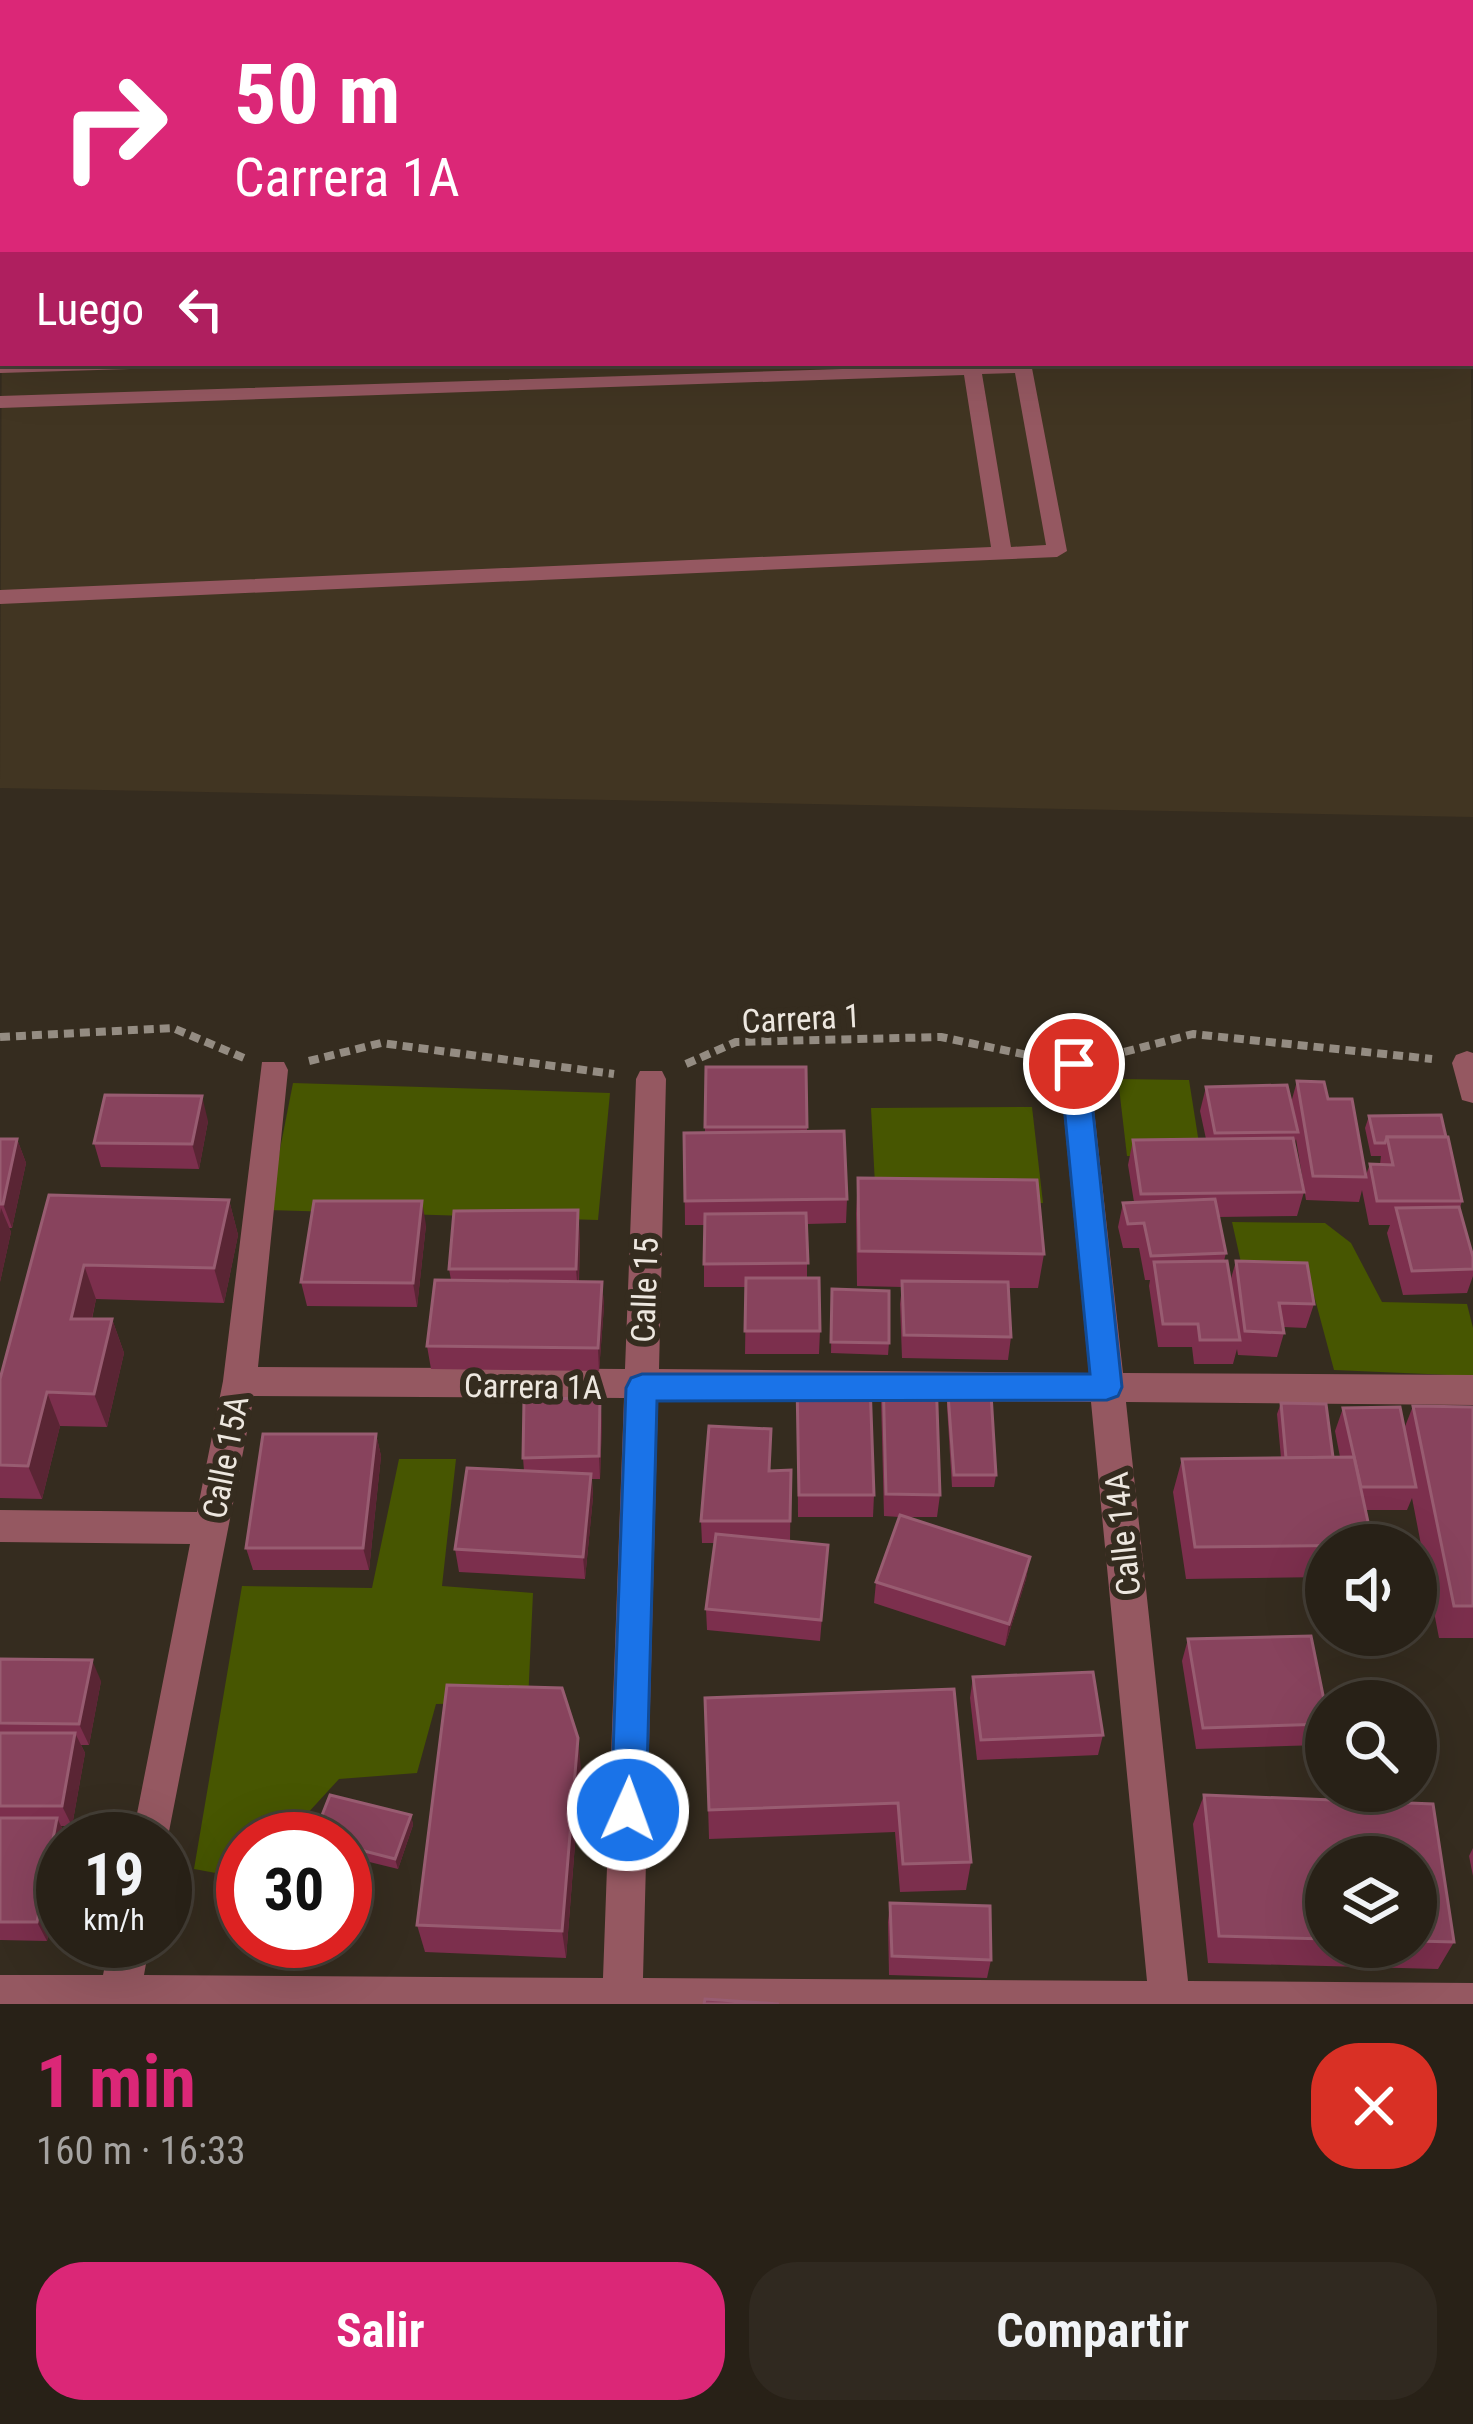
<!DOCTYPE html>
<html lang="es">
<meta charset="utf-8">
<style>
body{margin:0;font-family:"Roboto Condensed",sans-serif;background:#302920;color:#f1f3f6;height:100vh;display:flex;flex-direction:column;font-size:45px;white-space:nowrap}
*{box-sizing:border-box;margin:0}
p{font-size:39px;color:#a5a3a1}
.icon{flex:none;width:66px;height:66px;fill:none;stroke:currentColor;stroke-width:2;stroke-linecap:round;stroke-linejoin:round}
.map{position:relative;height:2004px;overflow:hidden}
.details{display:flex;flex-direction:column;background:#282117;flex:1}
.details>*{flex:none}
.top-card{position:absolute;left:0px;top:0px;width:1473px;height:366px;box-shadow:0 12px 48px #0002,0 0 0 3px #443e36;background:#db2777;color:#fff;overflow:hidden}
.buttons{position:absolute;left:1305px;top:1524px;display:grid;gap:24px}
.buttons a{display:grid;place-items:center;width:132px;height:132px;border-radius:50%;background:#282117;box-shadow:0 12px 48px #0002,0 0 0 3px #443e36;font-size:60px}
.speed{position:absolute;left:36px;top:1812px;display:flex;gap:24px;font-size:60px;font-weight:700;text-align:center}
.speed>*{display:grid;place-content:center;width:156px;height:156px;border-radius:50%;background:#282117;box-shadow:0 12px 48px #0002,0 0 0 3px #443e36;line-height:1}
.speed small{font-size:30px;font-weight:400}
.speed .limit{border:18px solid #d22;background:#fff;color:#111}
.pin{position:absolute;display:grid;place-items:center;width:102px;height:102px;color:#fff;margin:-51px;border:6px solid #fff;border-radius:50%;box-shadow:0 3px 12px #0007}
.me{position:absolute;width:132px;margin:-66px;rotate:2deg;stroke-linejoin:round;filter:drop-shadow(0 0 9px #0008)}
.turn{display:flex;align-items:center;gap:42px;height:252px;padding:0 36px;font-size:54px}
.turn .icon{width:156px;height:156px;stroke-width:2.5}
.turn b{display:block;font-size:84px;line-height:102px}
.then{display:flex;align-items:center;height:114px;padding:0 36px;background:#0003;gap:24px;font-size:45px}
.round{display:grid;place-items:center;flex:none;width:126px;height:126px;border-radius:48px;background:#302920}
.head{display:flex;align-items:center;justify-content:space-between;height:204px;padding:0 36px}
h1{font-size:72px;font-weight:700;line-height:90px;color:#db2777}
.action{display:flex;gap:24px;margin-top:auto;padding:24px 36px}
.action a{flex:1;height:138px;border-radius:48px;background:#db2777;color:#fff;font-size:48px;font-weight:700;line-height:138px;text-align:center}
.action a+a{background:#302920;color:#f1f3f6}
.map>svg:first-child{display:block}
</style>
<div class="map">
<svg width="1473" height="2004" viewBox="0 0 1473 2004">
<rect width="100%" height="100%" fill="#352c1f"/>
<g fill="#413522">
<path d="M13 0H1282L1286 3H11Z"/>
<path d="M3 16V363H1470V151L1473 817 0 788Z"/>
</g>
<g fill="#475601">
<path d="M1118 1079 1189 1080 1201 1156H1127Z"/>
<path d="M293 1083 610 1093 598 1220 268 1210Z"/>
<path d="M1032 1107 1043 1203 876 1204 871 1108Z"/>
<path d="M1232 1222 1325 1223 1351 1243 1382 1302 1467 1304 1473 1328V1376L1334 1370 1308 1273 1242 1267Z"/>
<path d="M399 1459H456L442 1586 533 1593 528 1702 436 1704 417 1773 339 1779 284 1839H243V1878L194 1869 242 1586 372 1588Z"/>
</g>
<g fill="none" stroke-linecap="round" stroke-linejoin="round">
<g stroke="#948c82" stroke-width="8" stroke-dasharray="10 6" stroke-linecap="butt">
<path d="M0 1037 173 1028 244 1058"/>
<path d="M1109 1056 1193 1034 1432 1059"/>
<path d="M309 1061 381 1043 614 1074"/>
<path d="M686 1064 736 1042 941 1037 1042 1058"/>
</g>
<g fill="#955861" fill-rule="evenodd">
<path d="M46 0H62L45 3Z"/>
<path d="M93 0H109L92 3Z"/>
<rect x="167" y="0" width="16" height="3"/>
<path d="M824 0H840L841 3H825Z"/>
<path d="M893 0H909L910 3H894Z"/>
<path d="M945 0H961L962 3H946Z"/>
<path d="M3 153V173L0 174V154Z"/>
<rect x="0" y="209" width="3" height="10"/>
<path d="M0 361 3 363H139L130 369 0 373Z"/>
<path d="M1031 363 1067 551 1057 557 0 604V590L991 547 964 375 0 408V396ZM1015 373 1046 545 1011 547 982 374Z"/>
</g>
<g fill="#955861" fill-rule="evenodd">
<path d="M1467 1051 1473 1053V1103L1462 1100 1452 1063 1456 1055Z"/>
<path d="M1074 1052 1085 1056 1089 1064 1123 1373 1473 1375V1405L1126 1402 1188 1981 1473 1983V2004H0V1975H103L110 1941H150L144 1975 603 1978 624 1398 254 1396 165 1852V1839H132L190 1544 0 1542V1510L197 1512 223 1381 262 1062H284L288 1070 258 1367 625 1369 636 1079 640 1071H662L666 1079 659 1369 1089 1373 1059 1064 1063 1056ZM658 1399 1091 1402 1147 1981 643 1978Z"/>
</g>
</g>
<g fill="#7c2f4d" fill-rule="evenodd">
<path d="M806 1067 807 1131 847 1199 846 1223 807 1224V1278L820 1331 819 1354H745L746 1287H704V1225H685L684 1133 705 1132V1127Z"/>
<path d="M1297 1081 1328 1099 1366 1175 1370 1164H1380L1381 1156H1371L1365 1128 1369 1116 1462 1201 1460 1208 1473 1257V1276L1467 1293 1403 1295 1387 1233 1390 1225H1369L1362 1190 1359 1202 1306 1200 1296 1139 1294 1145 1304 1192 1297 1216 1218 1217 1226 1253 1224 1261 1230 1282 1236 1261 1314 1304 1306 1328 1283 1327 1284 1333 1277 1357 1238 1355 1237 1349 1233 1364H1194L1192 1347H1158L1149 1286 1150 1280H1145L1139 1248H1123L1118 1227 1123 1203 1134 1202 1128 1165 1133 1140 1206 1139 1200 1111 1206 1087 1291 1103Z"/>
<path d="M208 1121 199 1169 101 1167 94 1143Z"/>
<path d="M0 1139H17L26 1163 12 1228H9L11 1232 0 1282Z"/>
<path d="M858 1178 1044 1254 1038 1288H1008L1011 1337 1008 1360 902 1358 900 1304 902 1287 857 1286 856 1213Z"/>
<path d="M49 1195 229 1200 238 1235 224 1303 96 1299 92 1319H112L124 1353 107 1427 60 1426 42 1499 0 1498V1379Z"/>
<path d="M426 1225 417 1307 307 1306 301 1282Z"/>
<path d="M580 1234 579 1282H602L604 1306 599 1371 431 1369 427 1346 451 1280 449 1269Z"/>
<path d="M832 1289 889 1343 888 1355 831 1353Z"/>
<path d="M883 1375 940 1495 937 1517H904L1030 1557 1026 1579 1005 1646 874 1603 876 1582 899 1517 884 1516 881 1399Z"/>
<path d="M797 1382 874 1495 873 1517H798Z"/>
<path d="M948 1394 996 1475 994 1487H952L947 1406Z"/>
<path d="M1281 1403 1333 1457H1340L1335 1431 1343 1408 1404 1429 1413 1406 1473 1407V1638H1439L1412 1498 1407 1510H1365L1326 1545V1577L1186 1579 1173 1492 1182 1459 1281 1458 1277 1414Z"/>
<path d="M602 1421 600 1479H592L593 1497 585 1579 459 1572 455 1549 524 1471 523 1458Z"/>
<path d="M376 1434 381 1456 369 1570H253L246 1548Z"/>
<path d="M791 1470 790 1541 828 1545 820 1641 707 1630 706 1609 715 1543H702L701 1521Z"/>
<path d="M1188 1639 1326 1710V1731L1320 1745 1196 1749 1182 1661Z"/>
<path d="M0 1659 101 1681 89 1745H81L85 1753 72 1826H61L67 1838 47 1941 0 1940Z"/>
<path d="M973 1677 1103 1735 1098 1755 977 1760 970 1698Z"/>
<path d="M954 1689 971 1862 966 1890 900 1892 895 1832 709 1839 705 1698Z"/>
<path d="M581 1768 566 1958 425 1952 417 1925Z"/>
<path d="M1204 1795 1433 1804 1454 1942 1438 1969 1208 1963 1193 1824ZM1326 1857H1416V1947H1326Z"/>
<path d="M411 1815 413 1825 398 1869 345 1856V1839Z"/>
<path d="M1473 1848V1876L1469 1856Z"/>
<path d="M890 1903 991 1960 987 1978 889 1975 888 1922Z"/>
</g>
<g fill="#5a2534">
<path d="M202 1096 208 1121 199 1169 192 1144Z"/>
<path d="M17 1139 26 1163 12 1228 3 1204Z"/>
<path d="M229 1200 238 1235 224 1303 214 1268Z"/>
<path d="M422 1201 426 1225 417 1307 413 1283Z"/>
<path d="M1 1208 11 1232 0 1282V1214Z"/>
<path d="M578 1210 580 1234 578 1293 576 1269Z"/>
<path d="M84 1265 96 1299 84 1353 71 1319Z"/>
<path d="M602 1282 604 1306 599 1371 598 1348Z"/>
<path d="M112 1319 124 1353 107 1427 94 1394Z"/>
<path d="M47 1392 60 1426 42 1499 28 1466Z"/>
<path d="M600 1398 602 1421 600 1479 599 1456Z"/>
<path d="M376 1434 381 1456 369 1570 363 1548Z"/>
<path d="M591 1474 593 1497 585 1579 583 1557Z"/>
<path d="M1030 1557 1026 1579 1005 1646 1009 1624Z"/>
<path d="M92 1660 101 1681 89 1745 79 1724Z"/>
<path d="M75 1733 85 1753 72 1826 62 1806Z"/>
<path d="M578 1738 581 1768 566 1958 562 1931Z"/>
<path d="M411 1815 413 1825 398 1869 395 1859Z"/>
<path d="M57 1818 67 1838 63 1839V1861L47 1941 37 1922Z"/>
</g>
<g fill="#88435d" stroke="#985c71" stroke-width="3">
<path d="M706 1067H806L807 1127H705Z"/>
<path d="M1297 1081 1324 1082 1328 1099H1352L1366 1177 1313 1176Z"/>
<path d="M1287 1085 1298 1132 1215 1133 1206 1087Z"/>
<path d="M105 1095 202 1096 192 1144 94 1143Z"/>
<path d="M1441 1115 1446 1137H1387L1385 1143H1375L1369 1116Z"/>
<path d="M844 1131 847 1199 685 1201 684 1133Z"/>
<path d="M1387 1137H1448L1462 1201H1377L1370 1164 1393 1165Z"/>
<path d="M1293 1138 1304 1192 1141 1194 1133 1140Z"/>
<path d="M0 1139H17L3 1204H0Z"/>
<path d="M858 1178 1037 1180 1044 1254 859 1251Z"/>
<path d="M49 1195 229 1200 214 1268 84 1265 71 1319H112L94 1394 47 1392 28 1466 0 1465V1379Z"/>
<path d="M1215 1199 1226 1253 1151 1256 1144 1223 1128 1224 1123 1203Z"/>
<path d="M314 1201H422L413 1283 301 1282Z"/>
<path d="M1459 1207 1473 1257V1269L1412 1271 1396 1208Z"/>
<path d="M578 1210 576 1269H449L454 1211Z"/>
<path d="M806 1213 808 1263 704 1264 705 1214Z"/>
<path d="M1227 1261 1240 1340H1200L1198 1324H1163L1154 1262Z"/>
<path d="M1236 1261 1307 1263 1314 1304 1279 1303 1284 1333 1245 1331Z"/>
<path d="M746 1278H819L820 1331H745Z"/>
<path d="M435 1280 602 1282 598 1348 427 1346Z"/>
<path d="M902 1281 1008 1282 1011 1337 904 1335Z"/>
<path d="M832 1289 889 1291V1343L831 1342Z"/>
<path d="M883 1375 936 1376 940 1495 886 1494Z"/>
<path d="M797 1382 870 1383 874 1495H799Z"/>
<path d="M948 1394H991L996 1475H954Z"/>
<path d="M600 1398 599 1456 523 1458 524 1399Z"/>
<path d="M1281 1403 1326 1404 1333 1457 1286 1458Z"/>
<path d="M1413 1406 1473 1407V1606H1454Z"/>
<path d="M1400 1407 1416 1487H1361L1343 1408Z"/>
<path d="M709 1426 771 1429 769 1471 791 1470 790 1521H701Z"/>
<path d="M263 1434H376L363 1548H246Z"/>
<path d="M1354 1457 1373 1545 1195 1547 1182 1459Z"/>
<path d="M467 1468 591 1474 583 1557 455 1549Z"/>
<path d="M900 1515 1030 1557 1009 1624 876 1582Z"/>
<path d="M716 1534 828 1545 821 1620 706 1609Z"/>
<path d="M1311 1636 1326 1710V1724L1203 1728 1188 1639Z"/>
<path d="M0 1659 92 1660 79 1724 0 1723Z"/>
<path d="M1093 1672 1103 1735 981 1740 973 1677Z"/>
<path d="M447 1685 562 1688 578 1738 562 1931 417 1925Z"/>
<path d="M954 1689 971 1862 903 1864 898 1803 709 1810 705 1698Z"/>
<path d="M0 1733H75L62 1806H0Z"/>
<path d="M330 1795 411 1815 395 1859 345 1846V1839L313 1838Z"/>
<path d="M1204 1795 1433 1804 1454 1942 1416 1941V1857H1326V1939L1219 1936Z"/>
<path d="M0 1818H57L37 1922H0Z"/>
<path d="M890 1903 990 1906 991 1960 892 1956Z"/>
<path d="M705 1999 779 2004H704Z"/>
</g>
<path fill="#1a73e8" stroke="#114b97" stroke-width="3" d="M1074 1054 1088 1064 1122 1387 1118 1396 1107 1400 657 1401 646 1810 641 1822 628 1827 616 1822 611 1810 626 1388 631 1378 642 1374H1090L1060 1064Z"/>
<g text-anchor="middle" stroke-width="12" stroke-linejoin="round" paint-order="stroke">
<g font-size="33" fill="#ede7df" stroke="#352c1f">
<text transform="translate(801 1018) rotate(-3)" y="12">Carrera 1</text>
<text transform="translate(644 1290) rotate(-88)" y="12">Calle 15</text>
<text transform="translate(533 1386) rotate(1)" y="12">Carrera 1A</text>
<text transform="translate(225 1457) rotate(-79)" y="12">Calle 15A</text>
<text transform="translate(1122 1534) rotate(-96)" y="12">Calle 14A</text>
</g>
</g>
</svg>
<div class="buttons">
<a><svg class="icon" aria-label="sound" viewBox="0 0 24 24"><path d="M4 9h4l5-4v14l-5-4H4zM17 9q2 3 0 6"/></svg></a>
<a><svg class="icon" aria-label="search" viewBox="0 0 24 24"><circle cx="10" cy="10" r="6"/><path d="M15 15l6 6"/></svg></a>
<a><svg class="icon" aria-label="layers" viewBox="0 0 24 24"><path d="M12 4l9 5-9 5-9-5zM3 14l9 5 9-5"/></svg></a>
</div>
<div class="speed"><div>19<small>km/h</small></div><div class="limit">30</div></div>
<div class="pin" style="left:1074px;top:1064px;background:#d93025"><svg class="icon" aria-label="arrive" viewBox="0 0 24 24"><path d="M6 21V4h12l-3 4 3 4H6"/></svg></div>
<svg class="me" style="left:628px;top:1810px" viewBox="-20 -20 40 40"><circle r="17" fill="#1a73e8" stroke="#fff" stroke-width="3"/><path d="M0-11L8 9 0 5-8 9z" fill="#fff"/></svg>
<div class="top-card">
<div class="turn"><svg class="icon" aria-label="right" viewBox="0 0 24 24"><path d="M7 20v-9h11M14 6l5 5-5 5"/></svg><div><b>50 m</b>Carrera 1A</div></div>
<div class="then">Luego<svg class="icon" aria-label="left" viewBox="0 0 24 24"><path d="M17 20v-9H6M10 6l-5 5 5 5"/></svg></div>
</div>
</div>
<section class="details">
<div class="head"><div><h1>1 min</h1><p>160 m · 16:33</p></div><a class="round" style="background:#d93025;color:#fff"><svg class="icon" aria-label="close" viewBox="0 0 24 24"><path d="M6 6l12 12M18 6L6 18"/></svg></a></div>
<div class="action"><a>Salir</a><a>Compartir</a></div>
</section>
